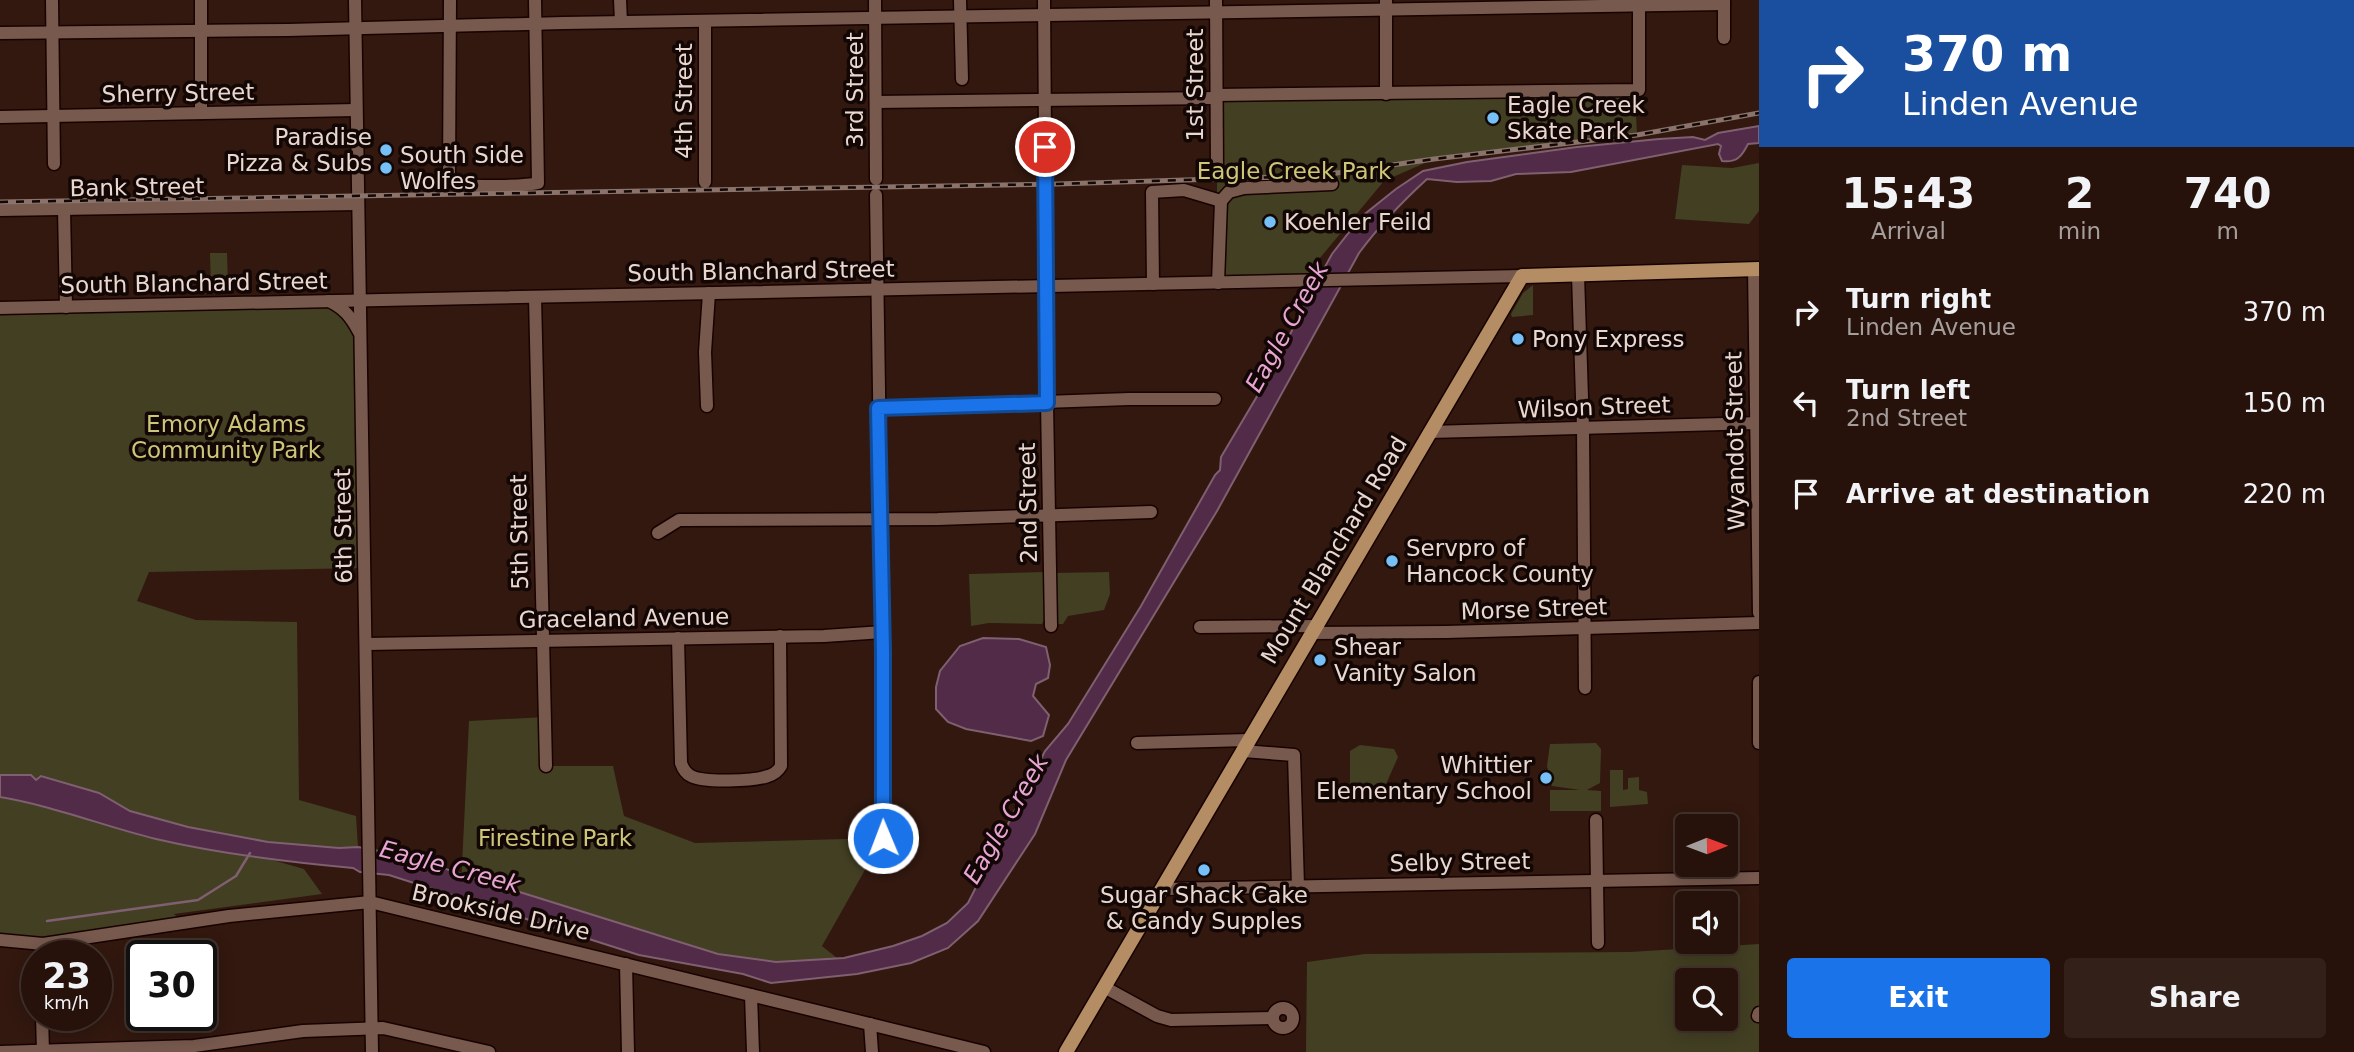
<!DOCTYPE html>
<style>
body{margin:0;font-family:"DejaVu Sans",sans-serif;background:#322019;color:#f1f3f6;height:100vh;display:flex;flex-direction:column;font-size:26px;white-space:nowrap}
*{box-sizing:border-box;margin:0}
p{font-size:23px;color:#a49e9d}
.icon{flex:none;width:38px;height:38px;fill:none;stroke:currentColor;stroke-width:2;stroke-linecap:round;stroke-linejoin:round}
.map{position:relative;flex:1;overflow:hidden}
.drawer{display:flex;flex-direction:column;background:#26120b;width:595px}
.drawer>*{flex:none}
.top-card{background:#1a4fa0;color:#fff;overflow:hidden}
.needle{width:46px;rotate:89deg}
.fabs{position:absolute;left:1675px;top:814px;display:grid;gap:14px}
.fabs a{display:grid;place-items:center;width:63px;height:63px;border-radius:7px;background:#26120b;box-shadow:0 4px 18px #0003,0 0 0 2px #42322c;font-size:35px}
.speed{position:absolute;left:21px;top:940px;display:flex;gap:14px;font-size:35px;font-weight:700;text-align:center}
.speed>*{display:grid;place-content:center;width:91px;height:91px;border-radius:50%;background:#26120b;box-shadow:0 4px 18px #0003,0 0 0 2px #42322c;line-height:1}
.speed small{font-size:18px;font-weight:400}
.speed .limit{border:4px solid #111;border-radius:10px;background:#fff;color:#111}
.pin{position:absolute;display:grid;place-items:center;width:60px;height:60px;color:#fff;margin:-30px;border:4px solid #fff;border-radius:50%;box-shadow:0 2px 7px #0007}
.me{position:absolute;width:77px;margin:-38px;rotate:359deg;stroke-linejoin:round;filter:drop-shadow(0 0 5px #0008)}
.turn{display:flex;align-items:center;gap:24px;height:147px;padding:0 28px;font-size:32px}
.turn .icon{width:91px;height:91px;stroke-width:2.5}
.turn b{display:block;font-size:49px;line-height:60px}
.eta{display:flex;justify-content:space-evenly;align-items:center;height:119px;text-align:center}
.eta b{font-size:42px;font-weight:700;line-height:49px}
.primary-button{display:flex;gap:14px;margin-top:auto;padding:14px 28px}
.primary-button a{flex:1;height:80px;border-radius:7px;background:#1a73e8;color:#fff;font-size:28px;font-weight:700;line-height:80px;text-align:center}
.primary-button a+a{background:#322019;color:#f1f3f6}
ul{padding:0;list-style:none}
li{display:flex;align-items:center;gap:21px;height:91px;padding:0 28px}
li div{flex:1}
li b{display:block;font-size:26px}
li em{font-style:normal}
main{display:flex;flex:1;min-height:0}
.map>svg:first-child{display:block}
</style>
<main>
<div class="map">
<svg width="1759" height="1052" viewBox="0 0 1759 1052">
<rect width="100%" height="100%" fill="#32180f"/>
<g fill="#423f23" fill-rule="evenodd">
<path d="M1635 90 1637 135 1434 159 1384 181 1310 270 1309 281 1218 283 1216 95Z"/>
<path d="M1759 163V211L1749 224 1675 219 1682 165 1732 168Z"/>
<path d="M210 253H227L228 286 225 287 223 294H200L201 290H211Z"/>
<path d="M1533 285V315L1512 317 1511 314 1523 293Z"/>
<path d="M359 300 365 568 149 572 137 601 196 620 297 622 299 800 356 816 358 847 339 848 268 842 188 827 130 811 99 793 41 776 36 780 7 776 43 805 156 839 269 859 304 869 322 894 174 914 184 923 43 944 0 940V308Z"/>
<path d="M1046 572 1047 616 1042 624 989 623 971 626 969 574Z"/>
<path d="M1109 572 1110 594 1104 610 1068 616 1063 624H1054L1053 573Z"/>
<path d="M546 717V766H613L624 816 695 843 883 838 822 946 847 966 762 971 461 886 469 721Z"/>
<path d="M1596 743 1601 749 1600 783 1587 790 1601 791V811H1550V790H1580L1552 786 1547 766 1550 744Z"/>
<path d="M1360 745 1394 749 1398 757 1383 791 1377 795H1358L1350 786V751Z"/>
<path d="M1610 770H1623V790L1628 789V778L1639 777V790L1647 792 1648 804 1610 807Z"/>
<path d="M1759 944V1052H1306L1307 962 1365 954 1630 952ZM1687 980H1726V1018H1687Z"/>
</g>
<g fill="#512b47" stroke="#7f5f70" stroke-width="2">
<path d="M1759 126V143L1748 144C1742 156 1737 163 1722 161L1719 154 1721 146 1718 144 1571 172 1516 174 1491 181 1457 182 1427 179C1402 202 1379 226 1359 253L1217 511 1066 760 1035 834 978 921 948 948 911 963 857 974 771 983 743 974 639 955 389 875 360 872 353 868C287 862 220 854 156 839 103 826 54 806 0 797V775H31L36 780 41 776 99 793 130 811 188 827 268 842 339 848 358 847 401 855 718 954 776 962 844 958 893 946 922 936 947 923 968 903 1045 751 1068 724 1141 606 1215 475 1220 470 1221 457 1275 366 1304 305 1332 254 1361 217 1396 189 1423 171 1467 162 1577 147 1659 139 1693 137 1705 140 1718 133Z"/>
<path d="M983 638 1019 639 1046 647 1050 665 1048 678 1036 684 1033 696 1049 715 1043 736 1031 741 966 729 948 722 936 709V687L940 671 960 646Z"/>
</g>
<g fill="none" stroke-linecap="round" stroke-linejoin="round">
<path stroke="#7f5f70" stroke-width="2.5" d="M47 921 198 900 236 876 250 853"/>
<g stroke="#180300" stroke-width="15">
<g id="minor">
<path d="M52 0 54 164"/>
<path d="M201 0V113"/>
<path d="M355 0 372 1052"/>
<path d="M450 0 449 176C452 178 454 182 458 183 469 188 526 186 538 183L535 0"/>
<path d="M620 0 621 22"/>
<path d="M875 0 876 179"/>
<path d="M960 0 962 79"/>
<path d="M1044 0 1047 403 1051 626"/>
<path d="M1216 0 1217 169"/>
<path d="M1724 0V38"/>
<path d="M705 21V182"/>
<path d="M0 33 288 30 564 23 1724 4"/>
<path d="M1386 94V0"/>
<path d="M1216 95 1639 90V6"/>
<path d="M876 102 1216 98"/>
<path d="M0 117 356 110"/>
<path d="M876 195 883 651V838"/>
<path d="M64 209 66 307"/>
<path d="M0 210 358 204"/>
<path d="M1754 269 1759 613"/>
<path d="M1578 275 1583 428 1585 688"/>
<path d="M1218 283 1221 201"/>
<path d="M1153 284 1152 192 1184 190 1221 201 1229 192 1244 188 1332 184"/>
<path d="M535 297 546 766"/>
<path d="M329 301C344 308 351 317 359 332"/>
<path d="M0 308 1522 276"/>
<path d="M707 406 705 352 709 293"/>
<path d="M879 408 1129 399H1215"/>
<path d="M1430 432 1759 423"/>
<path d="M658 533 679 520 938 519 1151 512"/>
<path d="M1200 627 1315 626"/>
<path d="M1311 633 1446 632 1759 623"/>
<path d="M678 638 681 763C683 769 685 773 691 776 704 783 754 781 768 776 775 774 778 771 781 766L780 636"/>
<path d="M366 644 824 636 883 632"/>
<path d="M1759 682V743"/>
<path d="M1137 743 1248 740"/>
<path d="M1243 751 1294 755 1298 886"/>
<path d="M1596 820 1598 943"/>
<path d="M1162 889 1759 878"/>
<path d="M0 940 43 944 229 916 370 902 984 1052"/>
<path d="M626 964 628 1052"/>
<path d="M1104 987 1157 1016 1171 1020 1272 1018"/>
<path d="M751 995 753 1052"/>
<circle cx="1283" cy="1018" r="10"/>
<path d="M42 1015 43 1052"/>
<path d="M1758 1016 1759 1013"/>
<path d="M870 1024 872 1052"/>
<path d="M0 1052 194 1046 303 1031 383 1028 489 1052"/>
</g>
</g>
<g stroke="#180300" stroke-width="17">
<path id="major" d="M1066 1052 1522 276 1759 269"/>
</g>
<use href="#minor" stroke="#77594e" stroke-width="12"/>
<use href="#major" stroke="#b48d65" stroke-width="14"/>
<g stroke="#89736b" stroke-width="5">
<path id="rail" d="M0 202 1057 184 1316 176 1434 159 1637 135 1759 113"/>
</g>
<use href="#rail" stroke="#120704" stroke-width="2.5" stroke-dasharray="8" stroke-linecap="butt"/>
</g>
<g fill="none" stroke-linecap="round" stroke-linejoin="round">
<g stroke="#114b97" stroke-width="18">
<path id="route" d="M883 838V651L878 408 1047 403 1045 147"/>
</g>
<use href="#route" stroke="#1a73e8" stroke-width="12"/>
</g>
<g fill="#77bff7" stroke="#120704" stroke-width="2.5">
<circle cx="1493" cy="118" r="7"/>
<circle cx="386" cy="150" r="7"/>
<circle cx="386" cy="168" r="7"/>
<circle cx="1270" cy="222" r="7"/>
<circle cx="1518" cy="339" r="7"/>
<circle cx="1392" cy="561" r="7"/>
<circle cx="1320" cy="660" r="7"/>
<circle cx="1546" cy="778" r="7"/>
<circle cx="1204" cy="870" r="7"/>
</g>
<g text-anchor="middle" stroke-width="7" stroke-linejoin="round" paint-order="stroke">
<g font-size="23" fill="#e9d7d0" stroke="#120704">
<text transform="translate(1195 85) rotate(-90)" y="8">1st Street</text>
<text transform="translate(855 90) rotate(-90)" y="8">3rd Street</text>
<text transform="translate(178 93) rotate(-1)" y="8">Sherry Street</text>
<text transform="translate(684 101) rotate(-90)" y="8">4th Street</text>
<text transform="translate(137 187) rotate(-1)" y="8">Bank Street</text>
<text transform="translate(761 271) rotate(-1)" y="8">South Blanchard Street</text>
<text transform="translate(194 283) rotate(-1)" y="8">South Blanchard Street</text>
<text transform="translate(1594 407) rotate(-2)" y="8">Wilson Street</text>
<text transform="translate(1735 441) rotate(-91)" y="8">Wyandot Street</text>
<text transform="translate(1028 503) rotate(-91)" y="8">2nd Street</text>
<text transform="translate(343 526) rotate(-91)" y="8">6th Street</text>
<text transform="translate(519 532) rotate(-91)" y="8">5th Street</text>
<text transform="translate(1334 550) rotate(-59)" y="8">Mount Blanchard Road</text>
<text transform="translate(1534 609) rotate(-2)" y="8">Morse Street</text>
<text transform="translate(624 618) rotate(-1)" y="8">Graceland Avenue</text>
<text transform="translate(1460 862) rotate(-1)" y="8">Selby Street</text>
<text transform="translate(501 912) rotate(13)" y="8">Brookside Drive</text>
</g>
<g font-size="23" fill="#e9d7d0" stroke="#120704" text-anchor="start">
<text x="1507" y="113">Eagle Creek<tspan x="1507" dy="26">Skate Park</tspan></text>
<text x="372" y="145" text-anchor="end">Paradise<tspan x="372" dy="26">Pizza &amp; Subs</tspan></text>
<text x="400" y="163">South Side<tspan x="400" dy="26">Wolfes</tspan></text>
<text x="1284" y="230">Koehler Feild</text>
<text x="1532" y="347">Pony Express</text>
<text x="1406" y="556">Servpro of<tspan x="1406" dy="26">Hancock County</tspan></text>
<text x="1334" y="655">Shear<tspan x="1334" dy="26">Vanity Salon</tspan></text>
<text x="1532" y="773" text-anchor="end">Whittier<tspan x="1532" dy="26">Elementary School</tspan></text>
<text x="1204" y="903" text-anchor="middle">Sugar Shack Cake<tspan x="1204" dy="26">&amp; Candy Supples</tspan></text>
</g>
<g font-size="23" fill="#ccc678" stroke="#120704">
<text x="1294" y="179">Eagle Creek Park</text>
<text x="226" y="432">Emory Adams<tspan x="226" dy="26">Community Park</tspan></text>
<text x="555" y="846">Firestine Park</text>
</g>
<g font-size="24" font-style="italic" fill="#e8a5d4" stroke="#120704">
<text transform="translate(1287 327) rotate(-61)" y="8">Eagle Creek</text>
<text transform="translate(1006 819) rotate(-60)" y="8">Eagle Creek</text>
<text transform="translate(450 867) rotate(15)" y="8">Eagle Creek</text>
</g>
</g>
</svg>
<div class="fabs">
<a><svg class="needle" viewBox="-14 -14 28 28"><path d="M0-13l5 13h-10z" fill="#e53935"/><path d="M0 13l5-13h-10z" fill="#a49e9d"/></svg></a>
<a><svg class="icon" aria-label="sound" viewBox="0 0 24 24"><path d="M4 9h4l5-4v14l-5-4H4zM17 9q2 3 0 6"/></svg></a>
<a><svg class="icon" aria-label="search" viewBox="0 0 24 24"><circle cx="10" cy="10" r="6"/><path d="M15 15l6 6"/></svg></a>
</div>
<div class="speed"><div>23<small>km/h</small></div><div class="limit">30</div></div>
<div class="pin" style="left:1045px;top:147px;background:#d93025"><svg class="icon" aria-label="arrive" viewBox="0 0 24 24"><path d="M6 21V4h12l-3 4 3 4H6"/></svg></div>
<svg class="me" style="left:883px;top:838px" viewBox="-20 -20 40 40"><circle r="17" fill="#1a73e8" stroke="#fff" stroke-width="3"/><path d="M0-11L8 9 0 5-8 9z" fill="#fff"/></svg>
</div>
<section class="drawer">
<div class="top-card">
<div class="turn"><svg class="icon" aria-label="right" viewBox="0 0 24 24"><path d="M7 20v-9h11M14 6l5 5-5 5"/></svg><div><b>370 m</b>Linden Avenue</div></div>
</div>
<div class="eta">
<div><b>15:43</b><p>Arrival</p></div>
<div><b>2</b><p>min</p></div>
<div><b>740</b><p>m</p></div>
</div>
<ul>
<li><svg class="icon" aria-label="right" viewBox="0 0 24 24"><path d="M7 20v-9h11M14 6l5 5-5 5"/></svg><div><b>Turn right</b><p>Linden Avenue</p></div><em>370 m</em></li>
<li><svg class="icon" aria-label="left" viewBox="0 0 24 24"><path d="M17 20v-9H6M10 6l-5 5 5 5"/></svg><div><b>Turn left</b><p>2nd Street</p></div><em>150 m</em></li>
<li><svg class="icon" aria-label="arrive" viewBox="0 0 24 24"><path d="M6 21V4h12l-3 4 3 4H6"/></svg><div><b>Arrive at destination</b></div><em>220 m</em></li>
</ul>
<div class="primary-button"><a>Exit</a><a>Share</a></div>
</section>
</main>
